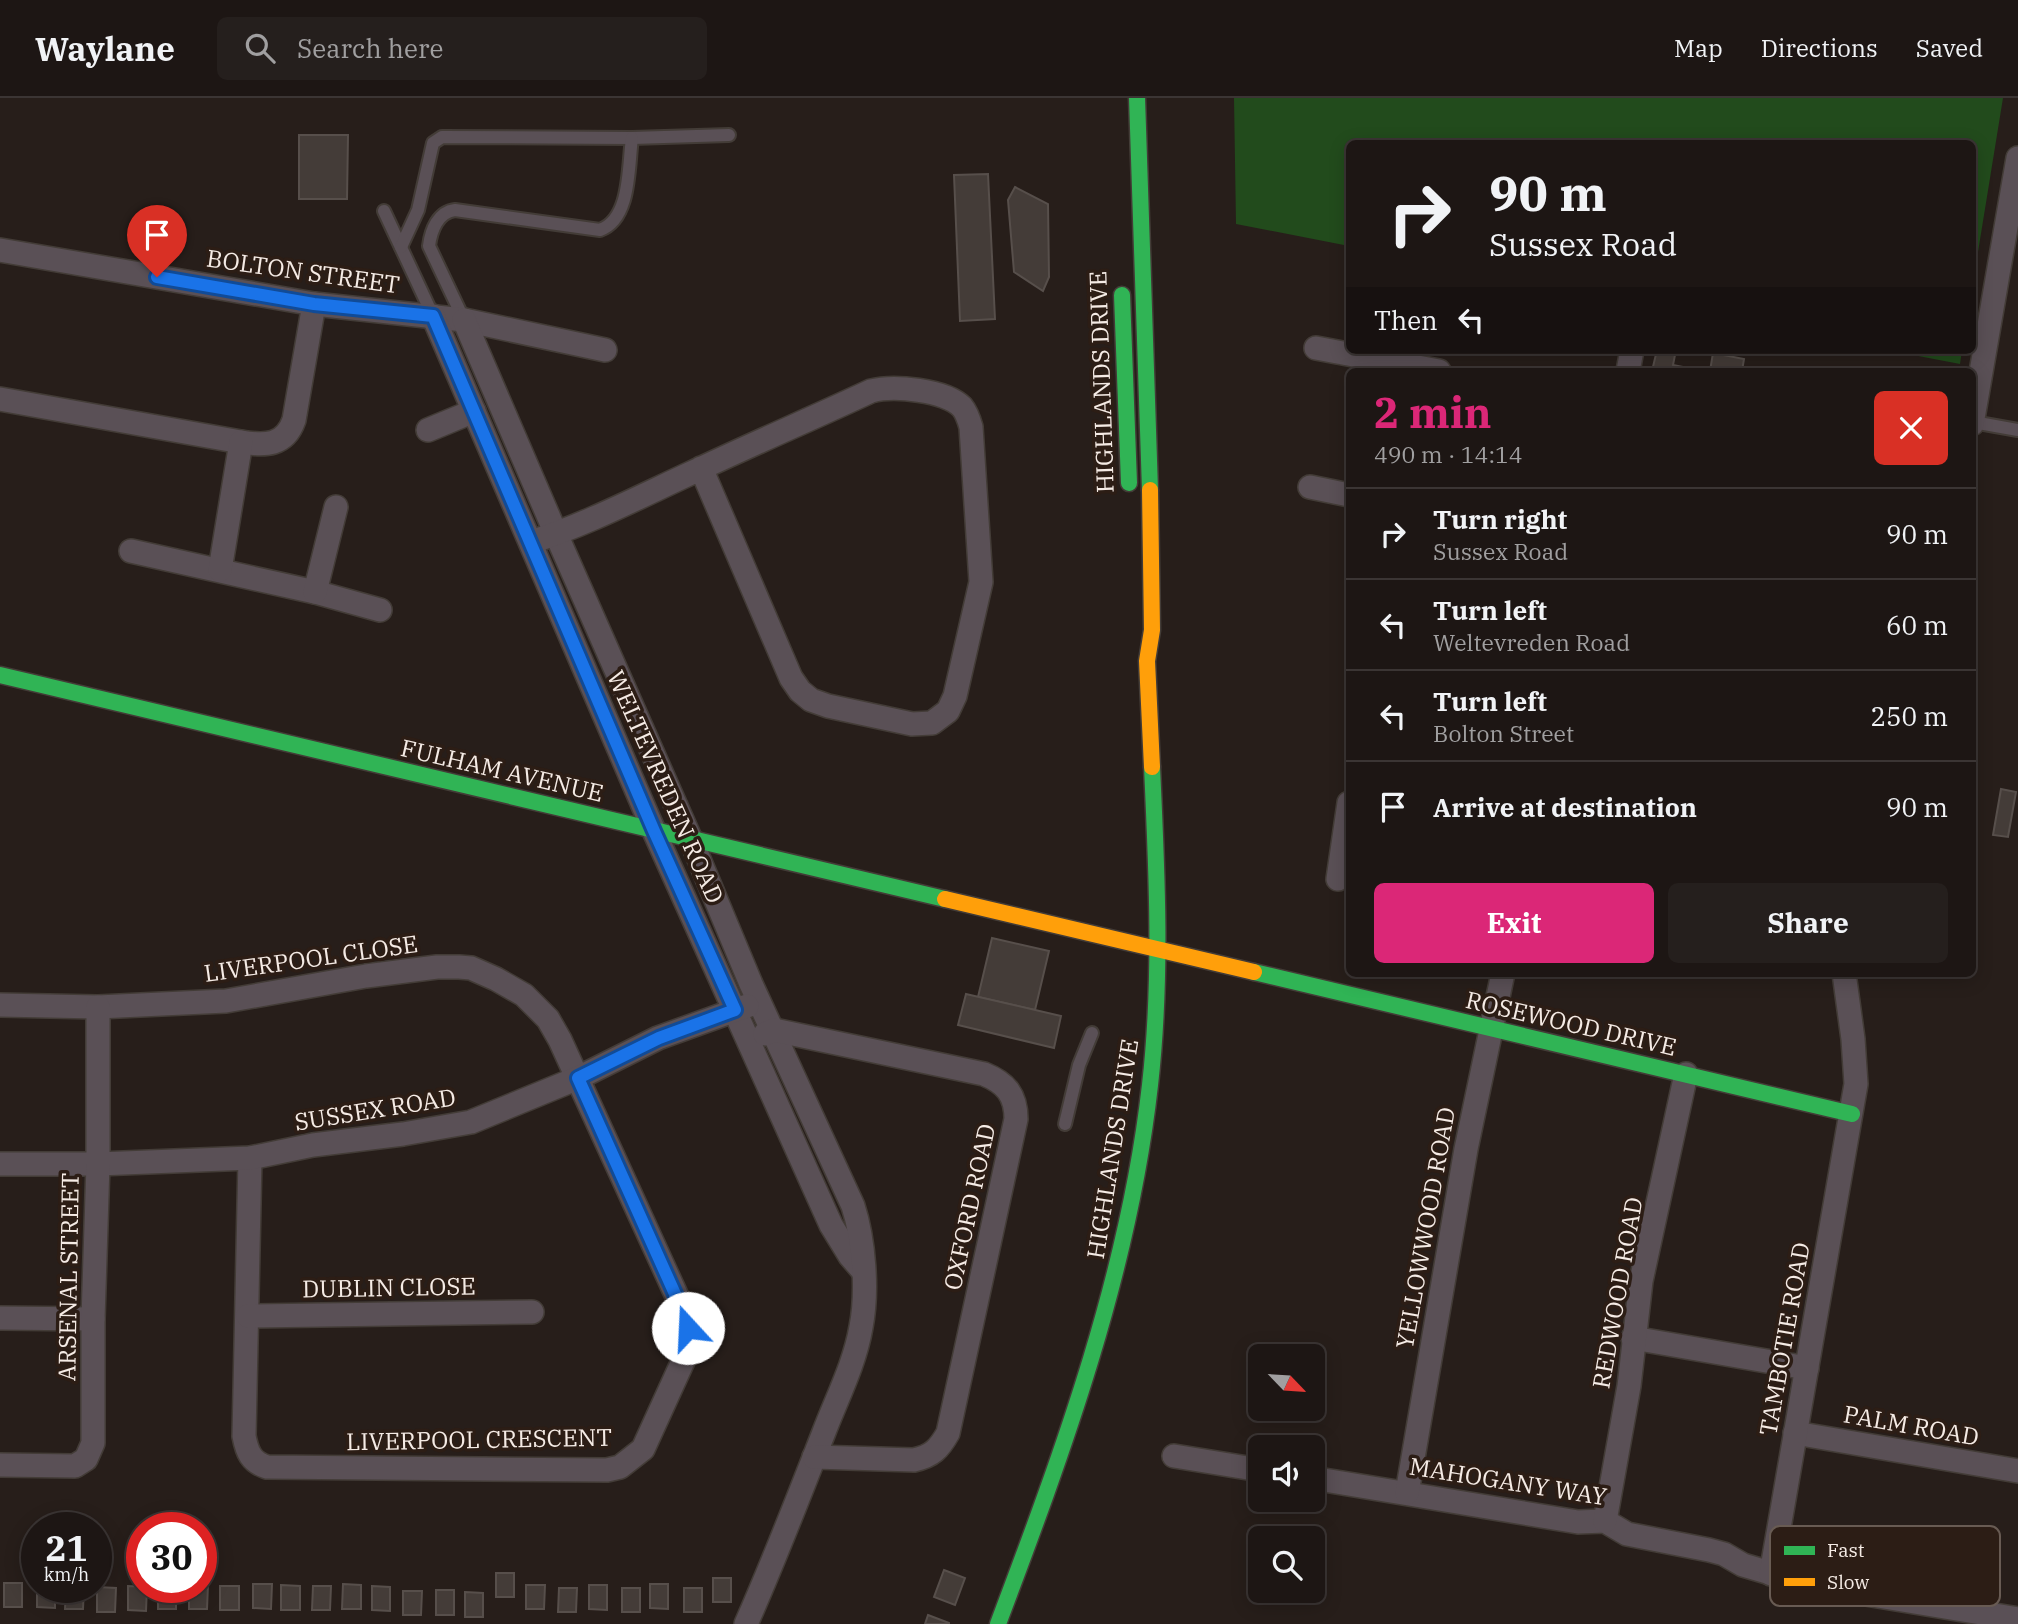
<!DOCTYPE html>
<meta charset="utf-8">
<style>
body{margin:0;font-family:"IBM Plex Serif",serif;background:#251f1d;color:#f1f3f6;height:100vh;display:flex;flex-direction:column;font-size:26px;white-space:nowrap}
*{box-sizing:border-box;margin:0}
p{font-size:23px;color:#a09fa0}
.icon{flex:none;width:38px;height:38px;fill:none;stroke:currentColor;stroke-width:2;stroke-linecap:round;stroke-linejoin:round}
.map{position:relative;flex:1;overflow:hidden}
.drawer{position:absolute;left:1346px;top:270px;width:630px;height:609px;display:flex;flex-direction:column;background:#1d1614;border-radius:10px;box-shadow:0 4px 18px #0003,0 0 0 2px #3b3534}
.drawer>*{flex:none}
.guide{position:absolute;left:1346px;top:42px;width:630px;height:214px;border-radius:10px;box-shadow:0 4px 18px #0003,0 0 0 2px #3b3534;background:#1d1614;color:#f1f3f6;overflow:hidden}
.needle{width:46px;rotate:115deg}
.buttons{position:absolute;left:1248px;top:1246px;display:grid;gap:14px}
.buttons a{display:grid;place-items:center;width:77px;height:77px;border-radius:10px;background:#1d1614;box-shadow:0 4px 18px #0003,0 0 0 2px #3b3534;font-size:35px}
.speed{position:absolute;left:21px;top:1414px;display:flex;gap:14px;font-size:35px;font-weight:700;text-align:center}
.speed>*{display:grid;place-content:center;width:91px;height:91px;border-radius:50%;background:#1d1614;box-shadow:0 4px 18px #0003,0 0 0 2px #3b3534;line-height:1}
.speed small{font-size:18px;font-weight:400}
.speed .limit{border:10px solid #d22;background:#fff;color:#111}
.pin{position:absolute;display:grid;place-items:center;width:60px;height:60px;color:#fff;margin:-72px -30px;border-radius:50% 50% 50% 0;rotate:-45deg;box-shadow:0 0 7px #0007}
.pin .icon{rotate:45deg}
.me{position:absolute;width:77px;margin:-38px;rotate:340deg;stroke-linejoin:round;filter:drop-shadow(0 0 5px #0008)}
.turn{display:flex;align-items:center;gap:24px;height:147px;padding:0 28px;font-size:32px}
.turn .icon{width:91px;height:91px;stroke-width:2.5}
.turn b{display:block;font-size:49px;line-height:60px}
.then{display:flex;align-items:center;height:66px;padding:0 28px;background:#0003;gap:14px;font-size:26px}
.round{display:grid;place-items:center;flex:none;width:74px;height:74px;border-radius:10px;background:#251f1d}
.summary{display:flex;align-items:center;justify-content:space-between;height:119px;padding:0 28px}
h1{font-size:42px;font-weight:800;line-height:52px;color:#db2777}
.button{display:flex;gap:14px;margin-top:auto;padding:14px 28px}
.button a{flex:1;height:80px;border-radius:10px;background:#db2777;color:#fff;font-size:28px;font-weight:800;line-height:80px;text-align:center}
.button a+a{background:#251f1d;color:#f1f3f6}
ul{padding:0;list-style:none}
li{display:flex;align-items:center;gap:21px;height:91px;padding:0 28px;border-top:2px solid #3b3534}
li div{flex:1}
li b{display:block;font-size:26px}
li em{font-style:normal}
header{display:flex;align-items:center;gap:42px;box-sizing:border-box;height:98px;padding:0 35px;background:#1d1614;border-bottom:2px solid #3b3534}
header strong{font-size:33px}
nav{display:flex;gap:38px;margin-inline-start:auto;font-size:24px}
.search{width:490px;height:63px;background:#251f1d;display:flex;align-items:center;gap:18px;box-sizing:border-box;padding:0 24px;border-radius:10px;color:#a09fa0;font-size:26px}
.map>svg:first-child{display:block}
</style>
<header>
<strong>Waylane</strong>
<div class="search"><svg class="icon" aria-label="search" viewBox="0 0 24 24"><circle cx="10" cy="10" r="6"/><path d="M15 15l6 6"/></svg>Search here</div>
<nav><a>Map</a><a>Directions</a><a>Saved</a></nav>
</header>
<div class="map">
<svg width="2018" height="1526" viewBox="0 0 2018 1526">
<rect width="100%" height="100%" fill="#271e1a"/>
<g fill="#224b1c">
<path d="M1234 0H2003L1972 191V46H1349V148L1236 126Z"/>
<path d="M1887 252H1962L1960 266Z"/>
</g>
<g fill="#443c38" stroke="#574f4b" stroke-width="2">
<path d="M299 37H348L347 101H299Z"/>
<path d="M988 76 995 221 960 223 954 77Z"/>
<path d="M1015 89 1048 106 1049 179 1043 193 1014 174 1008 102Z"/>
<path d="M1657 252H1676L1673 267 1688 270 1687 273H1652Z"/>
<path d="M1713 255 1744 261 1742 273H1710Z"/>
<path d="M2001 691 2016 694 2008 739 1993 737Z"/>
<path d="M992 840 1049 853 1035 912 978 899Z"/>
<path d="M966 896 1061 918 1054 950 958 927Z"/>
<path d="M944 1472 965 1480 955 1507 934 1499Z"/>
<rect x="496" y="1475" width="18" height="24"/>
<rect x="713" y="1480" width="18" height="24"/>
<rect x="4" y="1485" width="18" height="24"/>
<path d="M253 1486H272L271 1511 253 1510Z"/>
<path d="M343 1486 361 1487V1511H342Z"/>
<path d="M650 1486H668V1511L650 1510Z"/>
<path d="M201 1487H208L207 1511H189V1489H201Z"/>
<path d="M281 1487 300 1488V1512H281Z"/>
<path d="M526 1487H545L544 1511H526Z"/>
<path d="M589 1487H607V1512L589 1511Z"/>
<path d="M128 1488 147 1489 146 1513 128 1512Z"/>
<rect x="220" y="1488" width="19" height="24"/>
<path d="M313 1488H331L330 1512H312Z"/>
<path d="M372 1488 390 1489V1513L372 1512Z"/>
<path d="M37 1489H55V1510L37 1509Z"/>
<path d="M66 1489H84L83 1511H65Z"/>
<path d="M97 1489 116 1490 115 1514H97Z"/>
<rect x="158" y="1489" width="18" height="22"/>
<path d="M559 1490H577L576 1514H558Z"/>
<rect x="622" y="1490" width="18" height="24"/>
<rect x="684" y="1490" width="18" height="24"/>
<rect x="436" y="1492" width="18" height="25"/>
<path d="M403 1493H422L421 1517H403Z"/>
<path d="M465 1494 483 1495V1519H465Z"/>
<path d="M928 1517 949 1525V1526H925Z"/>
</g>
<g fill="none" stroke-linecap="round" stroke-linejoin="round">
<g stroke="#433c37" stroke-width="16">
<g id="lane">
<path d="M384 113 433 218"/>
<path d="M401 149 418 112 433 45 442 39 632 40 729 37"/>
<path d="M464 222 429 148C431 132 438 114 455 112L600 132C631 121 628 69 632 40"/>
<path d="M1973 324 2018 332"/>
<path d="M1065 1026 1079 967 1092 935"/>
</g>
</g>
<g stroke="#433c37" stroke-width="26">
<g id="street">
<path d="M0 152 314 206 464 222 605 252"/>
<path d="M433 218 654 733 831 1127 850 1158 863 1173"/>
<path d="M464 222 556 436 691 742 751 886 853 1108C864 1142 868 1193 861 1229 855 1265 837 1300 824 1334 799 1398 774 1463 746 1526"/>
<path d="M1316 250 1439 273"/>
<path d="M1628 273 1632 252"/>
<path d="M0 301 241 344C265 348 285 348 294 322L314 206"/>
<path d="M1972 326 2018 60"/>
<path d="M428 332 474 313"/>
<path d="M1310 389 1349 397"/>
<path d="M531 444C585 427 637 400 689 376 750 347 811 321 871 293 894 287 945 292 962 309 967 315 969 322 971 329L981 484 955 598 948 613 932 625 912 626 828 608 811 602 800 593 791 580 701 370"/>
<path d="M131 453 315 494 380 512"/>
<path d="M220 472 241 344"/>
<path d="M315 494 336 409"/>
<path d="M1338 781 1349 705"/>
<path d="M0 907 98 909 226 903 366 878 437 869H459L471 870 496 881 524 897 548 921 560 942 685 1216C689 1232 688 1244 684 1261L643 1351 620 1369 607 1372 267 1369C251 1364 247 1354 244 1338L250 1060"/>
<path d="M765 936 774 932 984 976C1006 985 1016 997 1016 1021L948 1335C939 1351 932 1358 914 1362L814 1359"/>
<path d="M0 1066H98L250 1060 313 1047 403 1036 471 1024 578 980 658 940 747 908"/>
<path d="M248 1218 532 1214"/>
<path d="M0 1220 93 1221"/>
<path d="M1633 1240 1807 1270"/>
<path d="M1795 1335 2018 1373"/>
<path d="M1174 1358 1260 1372"/>
<path d="M0 1367 75 1368 86 1361 93 1345V1221L98 1066V909"/>
<path d="M1312 1380 1578 1424 1605 1423 1627 1436 1709 1452 1724 1456 1743 1467 1811 1487 2018 1521"/>
<path d="M1407 1395 1466 1051 1503 875"/>
<path d="M1605 1423 1629 1288 1641 1183 1686 976"/>
<path d="M1771 1476 1856 986 1853 941 1844 875"/>
</g>
</g>
<g stroke="#433c37" stroke-width="19">
<g id="fast">
<path d="M1137 0 1150 392"/>
<path d="M1122 197 1129 385"/>
<path d="M0 577 945 801"/>
<path d="M1254 874 1852 1016"/>
<path d="M998 1526C1064 1351 1129 1174 1150 987 1162 882 1157 775 1152 669"/>
</g>
</g>
<g stroke="#433c37" stroke-width="19">
<g id="slow">
<path d="M1150 392 1152 532 1147 563 1152 669"/>
<path d="M945 801 1254 874"/>
</g>
</g>
<use href="#lane" stroke="#5a5056" stroke-width="12"/>
<use href="#street" stroke="#5a5056" stroke-width="23"/>
<use href="#fast" stroke="#30b455" stroke-width="16"/>
<use href="#slow" stroke="#ff9f0a" stroke-width="16"/>
</g>
<g fill="none" stroke-linecap="round" stroke-linejoin="round">
<g stroke="#114b97" stroke-width="18">
<path id="route" d="M157 179 314 206 433 218 654 733 735 912 659 940 578 980 684 1216 688 1230"/>
</g>
<use href="#route" stroke="#1a73e8" stroke-width="12"/>
</g>
<g text-anchor="middle" stroke-width="7" stroke-linejoin="round" paint-order="stroke">
<g font-size="24" fill="#f5ebe5" stroke="#2c1d15">
<text transform="translate(303 174) rotate(8)" y="8">BOLTON STREET</text>
<text transform="translate(1102 284) rotate(-92)" y="8">HIGHLANDS DRIVE</text>
<text transform="translate(502 673) rotate(13)" y="8">FULHAM AVENUE</text>
<text transform="translate(665 689) rotate(66)" y="8">WELTEVREDEN ROAD</text>
<text transform="translate(311 861) rotate(-8)" y="8">LIVERPOOL CLOSE</text>
<text transform="translate(1571 926) rotate(13)" y="8">ROSEWOOD DRIVE</text>
<text transform="translate(375 1012) rotate(-9)" y="8">SUSSEX ROAD</text>
<text transform="translate(1113 1051) rotate(-81)" y="8">HIGHLANDS DRIVE</text>
<text transform="translate(970 1109) rotate(-78)" y="8">OXFORD ROAD</text>
<text transform="translate(1426 1130) rotate(-80)" y="8">YELLOWWOOD ROAD</text>
<text transform="translate(69 1179) rotate(-89)" y="8">ARSENAL STREET</text>
<text transform="translate(389 1190) rotate(-1)" y="8">DUBLIN CLOSE</text>
<text transform="translate(1618 1195) rotate(-80)" y="8">REDWOOD ROAD</text>
<text transform="translate(1785 1241) rotate(-80)" y="8">TAMBOTIE ROAD</text>
<text transform="translate(1911 1328) rotate(10)" y="8">PALM ROAD</text>
<text transform="translate(479 1342) rotate(-1)" y="8">LIVERPOOL CRESCENT</text>
<text transform="translate(1508 1384) rotate(9)" y="8">MAHOGANY WAY</text>
</g>
</g>
<rect x="1770" y="1428" width="230" height="80" rx="10" fill="#2c1d15" stroke="#685b53" stroke-width="2"/>
<rect x="1784" y="1448" width="31" height="9" fill="#30b455"/>
<rect x="1784" y="1480" width="31" height="8" fill="#ff9f0a"/>
<g font-size="19" fill="#f5ebe5">
<text x="1827" y="1459">Fast</text>
<text x="1827" y="1491">Slow</text>
</g>
</svg>
<div class="buttons">
<a><svg class="needle" viewBox="-14 -14 28 28"><path d="M0-13l5 13h-10z" fill="#e53935"/><path d="M0 13l5-13h-10z" fill="#a09fa0"/></svg></a>
<a><svg class="icon" aria-label="sound" viewBox="0 0 24 24"><path d="M4 9h4l5-4v14l-5-4H4zM17 9q2 3 0 6"/></svg></a>
<a><svg class="icon" aria-label="search" viewBox="0 0 24 24"><circle cx="10" cy="10" r="6"/><path d="M15 15l6 6"/></svg></a>
</div>
<div class="speed"><div>21<small>km/h</small></div><div class="limit">30</div></div>
<div class="pin" style="left:157px;top:179px;background:#d93025"><svg class="icon" aria-label="arrive" viewBox="0 0 24 24"><path d="M6 21V4h12l-3 4 3 4H6"/></svg></div>
<svg class="me" style="left:688px;top:1230px" viewBox="-20 -20 40 40"><circle r="19" fill="#fff"/><path d="M0-13L10 11 0 6-10 11z" fill="#1a73e8"/></svg>
<div class="guide">
<div class="turn"><svg class="icon" aria-label="right" viewBox="0 0 24 24"><path d="M7 20v-9h11M14 6l5 5-5 5"/></svg><div><b>90 m</b>Sussex Road</div></div>
<div class="then">Then<svg class="icon" aria-label="left" viewBox="0 0 24 24"><path d="M17 20v-9H6M10 6l-5 5 5 5"/></svg></div>
</div>
<section class="drawer">
<div class="summary"><div><h1>2 min</h1><p>490 m · 14:14</p></div><a class="round" style="background:#d93025;color:#fff"><svg class="icon" aria-label="close" viewBox="0 0 24 24"><path d="M6 6l12 12M18 6L6 18"/></svg></a></div>
<ul>
<li><svg class="icon" aria-label="right" viewBox="0 0 24 24"><path d="M7 20v-9h11M14 6l5 5-5 5"/></svg><div><b>Turn right</b><p>Sussex Road</p></div><em>90 m</em></li>
<li><svg class="icon" aria-label="left" viewBox="0 0 24 24"><path d="M17 20v-9H6M10 6l-5 5 5 5"/></svg><div><b>Turn left</b><p>Weltevreden Road</p></div><em>60 m</em></li>
<li><svg class="icon" aria-label="left" viewBox="0 0 24 24"><path d="M17 20v-9H6M10 6l-5 5 5 5"/></svg><div><b>Turn left</b><p>Bolton Street</p></div><em>250 m</em></li>
<li><svg class="icon" aria-label="arrive" viewBox="0 0 24 24"><path d="M6 21V4h12l-3 4 3 4H6"/></svg><div><b>Arrive at destination</b></div><em>90 m</em></li>
</ul>
<div class="button"><a>Exit</a><a>Share</a></div>
</section>
</div>
